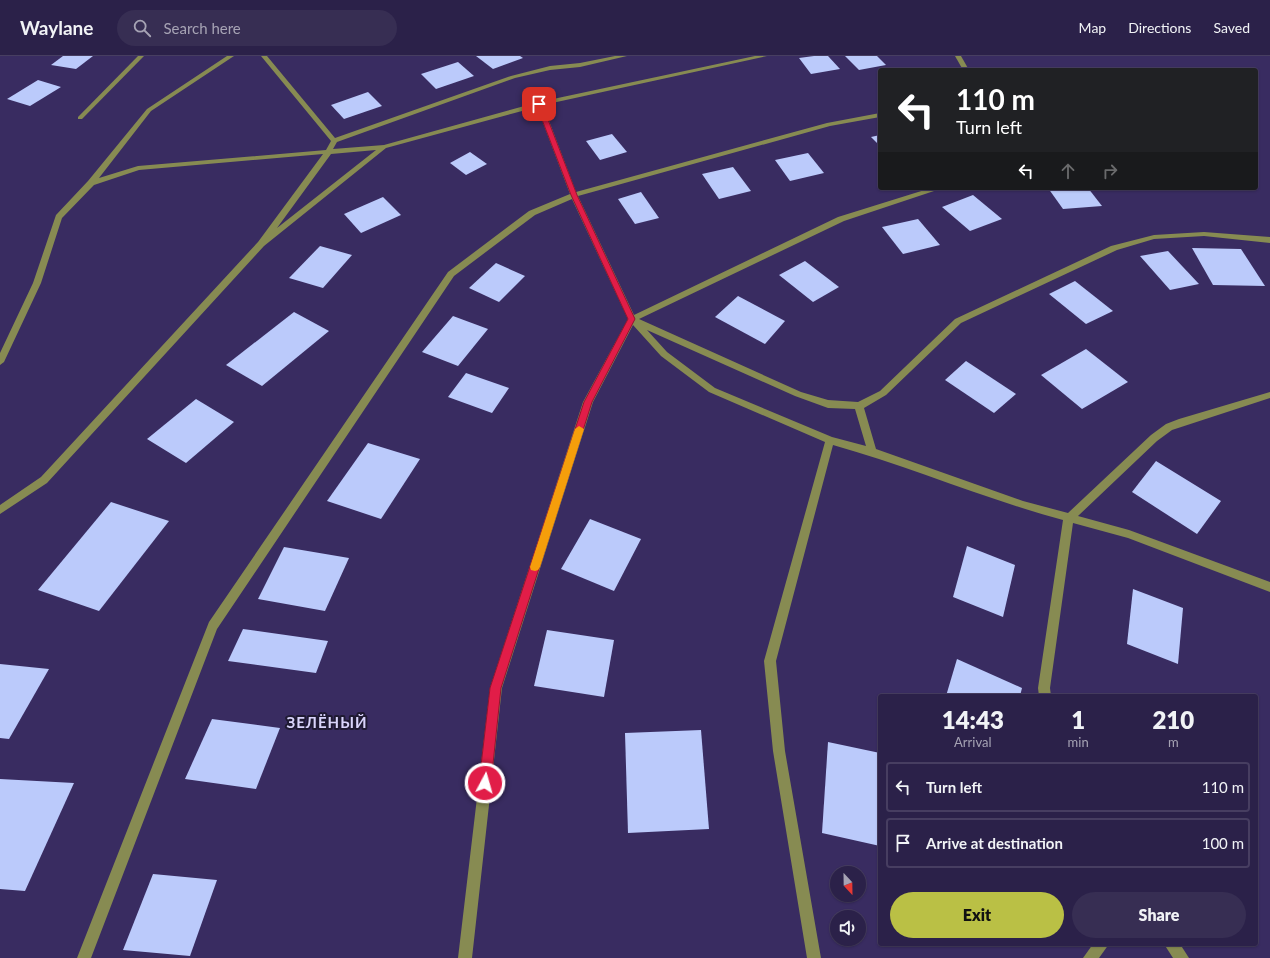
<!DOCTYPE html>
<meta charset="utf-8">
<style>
body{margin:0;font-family:Lato,sans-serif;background:#372e53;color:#f1f3f6;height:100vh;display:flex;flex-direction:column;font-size:15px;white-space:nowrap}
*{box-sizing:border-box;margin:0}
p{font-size:13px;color:#a6a3b4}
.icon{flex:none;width:22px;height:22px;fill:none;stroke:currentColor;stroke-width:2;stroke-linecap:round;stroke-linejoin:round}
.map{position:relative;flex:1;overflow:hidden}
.side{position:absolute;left:878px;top:638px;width:380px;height:252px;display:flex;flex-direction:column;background:#2b2149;border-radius:4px;box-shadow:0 1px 3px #0004,0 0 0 1px #473e61}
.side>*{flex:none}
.top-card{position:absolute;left:878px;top:12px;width:380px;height:122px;border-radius:4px;box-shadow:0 1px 3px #0004,0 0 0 1px #473e61;background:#202124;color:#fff;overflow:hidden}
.needle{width:26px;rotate:158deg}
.controls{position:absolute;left:830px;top:810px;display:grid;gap:8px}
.controls a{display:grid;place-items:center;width:36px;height:36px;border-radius:50%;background:#2b2149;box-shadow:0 1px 3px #0004,0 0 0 1px #473e61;font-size:20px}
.pin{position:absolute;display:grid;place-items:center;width:34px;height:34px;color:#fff;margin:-17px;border-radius:8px;box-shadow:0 2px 6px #0006}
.me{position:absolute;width:44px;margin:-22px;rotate:6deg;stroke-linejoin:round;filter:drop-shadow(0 0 3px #0008)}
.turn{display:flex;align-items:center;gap:14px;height:84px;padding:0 12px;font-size:18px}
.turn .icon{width:52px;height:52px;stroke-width:2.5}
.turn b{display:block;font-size:28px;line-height:34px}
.lanes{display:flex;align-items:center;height:38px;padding:0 12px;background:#0003;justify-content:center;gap:20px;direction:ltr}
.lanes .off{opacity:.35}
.eta{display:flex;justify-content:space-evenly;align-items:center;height:68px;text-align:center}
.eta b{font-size:24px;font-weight:800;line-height:28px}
.primary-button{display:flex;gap:8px;margin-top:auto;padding:8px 12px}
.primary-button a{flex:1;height:46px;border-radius:24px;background:#bac045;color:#111;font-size:16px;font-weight:800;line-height:46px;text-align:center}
.primary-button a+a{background:#372e53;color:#f1f3f6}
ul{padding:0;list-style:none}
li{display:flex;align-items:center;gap:12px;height:50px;margin:0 8px 6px;padding:0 4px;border:2px solid #473e61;border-radius:4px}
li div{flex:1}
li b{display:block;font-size:15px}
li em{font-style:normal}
header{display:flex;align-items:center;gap:24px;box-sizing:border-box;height:56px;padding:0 20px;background:#2b2149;border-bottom:1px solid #473e61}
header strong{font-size:19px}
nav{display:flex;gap:22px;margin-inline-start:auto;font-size:14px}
.search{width:280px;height:36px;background:#372e53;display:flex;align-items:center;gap:10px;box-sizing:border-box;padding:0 14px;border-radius:22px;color:#a6a3b4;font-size:15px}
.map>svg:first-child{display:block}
</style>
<header>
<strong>Waylane</strong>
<div class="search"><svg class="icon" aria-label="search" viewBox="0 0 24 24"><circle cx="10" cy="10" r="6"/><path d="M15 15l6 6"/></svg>Search here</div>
<nav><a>Map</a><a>Directions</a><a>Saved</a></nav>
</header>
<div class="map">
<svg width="1270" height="902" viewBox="0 0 1270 902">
<rect width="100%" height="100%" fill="#392c61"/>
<g fill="#bbcafb">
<path d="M63 0H93L76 13 51 9Z"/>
<path d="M476 0H520L523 2 493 13Z"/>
<path d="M814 0H828L840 13 811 18 799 2Z"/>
<path d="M845 0H877L886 9 859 14Z"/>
<path d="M458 6 474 20 436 33 421 18Z"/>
<path d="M38 24 61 31 30 50 7 43Z"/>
<path d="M368 36 382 50 344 63 331 49Z"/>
<path d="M612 78 627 96 600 104 586 85Z"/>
<path d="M880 79V90L871 81Z"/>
<path d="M470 96 487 108 466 119 450 107Z"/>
<path d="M808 97 824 117 790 125 775 104Z"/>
<path d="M733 111 751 135 719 143 702 118Z"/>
<path d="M1048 132H1088L1102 150 1063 153Z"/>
<path d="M641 136 659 162 635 168 618 143Z"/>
<path d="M973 139 1002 163 970 175 942 151Z"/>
<path d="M383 141 401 159 361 177 344 158Z"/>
<path d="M918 163 940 189 903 198 882 171Z"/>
<path d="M320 190 352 199 323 232 289 222Z"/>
<path d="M1192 192 1241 193 1265 230 1213 229Z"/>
<path d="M1168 195 1199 228 1170 234 1140 200Z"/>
<path d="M805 205 839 231 813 246 779 219Z"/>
<path d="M496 207 525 220 499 246 469 232Z"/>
<path d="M1075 225 1113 255 1086 268 1049 238Z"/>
<path d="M738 240 785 265 765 288 715 261Z"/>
<path d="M294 256 329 275 262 330 226 309Z"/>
<path d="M453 260 488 273 458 310 422 296Z"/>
<path d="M1086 293 1128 326 1082 353 1041 319Z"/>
<path d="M966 305 1016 338 994 357 945 324Z"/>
<path d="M466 317 509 332 492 357 448 341Z"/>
<path d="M196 343 234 366 186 407 147 383Z"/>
<path d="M368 387 420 403 381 463 327 445Z"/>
<path d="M1156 405 1221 445 1197 478 1132 436Z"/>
<path d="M111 446 169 465 99 555 38 534Z"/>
<path d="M590 463 641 483 614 535 561 513Z"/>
<path d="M967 490 1015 509 1003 561 953 541Z"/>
<path d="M284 491 349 502 325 555 258 543Z"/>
<path d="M1133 533 1183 552 1178 608 1127 588Z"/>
<path d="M243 573 328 585 316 617 228 605Z"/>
<path d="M547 574 614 584 604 641 534 630Z"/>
<path d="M957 603 1022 632 1020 640H946Z"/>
<path d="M0 608 49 613 9 683 0 682Z"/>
<path d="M212 663 280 672 256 733 185 723Z"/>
<path d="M701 674 709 773 628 777 625 677Z"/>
<path d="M828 686 880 697V790L822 777Z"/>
<path d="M0 723 74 727 25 835 0 833Z"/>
<path d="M153 818 217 824 190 900 123 894Z"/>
</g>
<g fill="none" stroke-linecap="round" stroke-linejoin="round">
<g fill="#878b52" fill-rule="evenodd">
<path d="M138 0H144L82 63H78V61Z"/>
<path d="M227 0H234L151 55 99 122 138 110 326 94 331 85 261 0H267L335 82 511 20 550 10 580 7 615 0H627L580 11 550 14 515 22 337 86 333 93 384 89 539 46 755 0H767L543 49 576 136 827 67 880 57V61L830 70 578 140 634 259 838 161 931 132H943L844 165 639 263 801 336 828 344 858 346 880 335 955 263 1111 190 1154 179 1204 176 1270 181V187L1204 180 1154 183 1117 194 961 267 886 339 864 352 876 393 1023 445 1068 457 1151 379 1166 368 1179 363 1270 336V342L1172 374 1157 385 1078 460 1129 474 1270 526V536L1128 482 1073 467 1050 632 1051 640H1039L1038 632 1063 464C985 443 911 411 833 389L776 605 785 695 821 902H807L773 695 764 605 825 386 709 336 661 300 633 269 593 346 502 632 472 902H458L490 632 583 346 628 263 572 143 535 159 454 220 217 573 91 902H77L209 566 448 216 529 155 570 138 537 51 386 92 264 190 47 427 0 458V449L41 421 258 186 323 98 139 114 94 129 62 162 41 227 4 306 0 309V297L33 227 56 159 88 125 147 53ZM376 94 277 172 331 98ZM647 274 795 340 828 352 855 353 866 390 832 381 715 332 667 296Z"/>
<path d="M955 0H961L969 14H963Z"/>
<path d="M1093 888H1109L1099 902H1083Z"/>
<path d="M1164 888H1180L1189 902H1173Z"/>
</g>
</g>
<path fill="#e11d48" stroke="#92132f" d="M537 46 542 48 577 139 635 263 592 346 501 632 491 727 489 731 485 733 481 731 479 727 490 632 584 346 628 263 571 139 536 48Z"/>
<path fill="#f59e0b" d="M579 370 584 373 540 511 538 514 535 515 531 514 530 511 575 373Z"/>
<g text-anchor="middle" stroke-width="4" stroke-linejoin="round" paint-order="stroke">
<g font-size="15" font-weight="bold" letter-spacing="1" fill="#d9d4fb" stroke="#1f1a32">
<text x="327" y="672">ЗЕЛЁНЫЙ</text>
</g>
</g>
</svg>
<div class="controls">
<a><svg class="needle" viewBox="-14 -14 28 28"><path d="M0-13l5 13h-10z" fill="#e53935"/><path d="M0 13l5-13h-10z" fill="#a6a3b4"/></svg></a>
<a><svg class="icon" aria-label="sound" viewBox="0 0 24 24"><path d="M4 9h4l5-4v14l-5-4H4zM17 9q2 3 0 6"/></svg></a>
</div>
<div class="pin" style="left:539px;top:48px;background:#d93025"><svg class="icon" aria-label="arrive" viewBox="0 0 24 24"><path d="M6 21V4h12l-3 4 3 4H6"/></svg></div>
<svg class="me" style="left:485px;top:727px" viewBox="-20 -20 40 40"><circle r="17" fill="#e11d48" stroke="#fff" stroke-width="3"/><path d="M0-11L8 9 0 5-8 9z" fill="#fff"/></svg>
<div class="top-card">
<div class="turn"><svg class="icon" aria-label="left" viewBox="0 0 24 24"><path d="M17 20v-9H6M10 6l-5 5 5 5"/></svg><div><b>110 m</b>Turn left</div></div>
<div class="lanes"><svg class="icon" aria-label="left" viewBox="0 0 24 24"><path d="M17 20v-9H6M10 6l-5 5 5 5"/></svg><svg class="icon off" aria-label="ahead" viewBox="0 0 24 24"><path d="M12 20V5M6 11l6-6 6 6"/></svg><svg class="icon off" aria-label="right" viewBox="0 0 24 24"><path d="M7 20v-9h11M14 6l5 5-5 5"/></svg></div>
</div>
<section class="side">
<div class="eta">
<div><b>14:43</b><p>Arrival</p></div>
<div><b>1</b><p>min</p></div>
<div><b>210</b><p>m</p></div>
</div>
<ul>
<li><svg class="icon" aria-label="left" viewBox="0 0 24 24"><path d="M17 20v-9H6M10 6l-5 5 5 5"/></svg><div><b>Turn left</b></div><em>110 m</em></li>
<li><svg class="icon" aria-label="arrive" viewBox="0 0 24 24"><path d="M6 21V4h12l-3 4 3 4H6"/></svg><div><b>Arrive at destination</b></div><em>100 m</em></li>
</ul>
<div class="primary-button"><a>Exit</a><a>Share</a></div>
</section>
</div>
